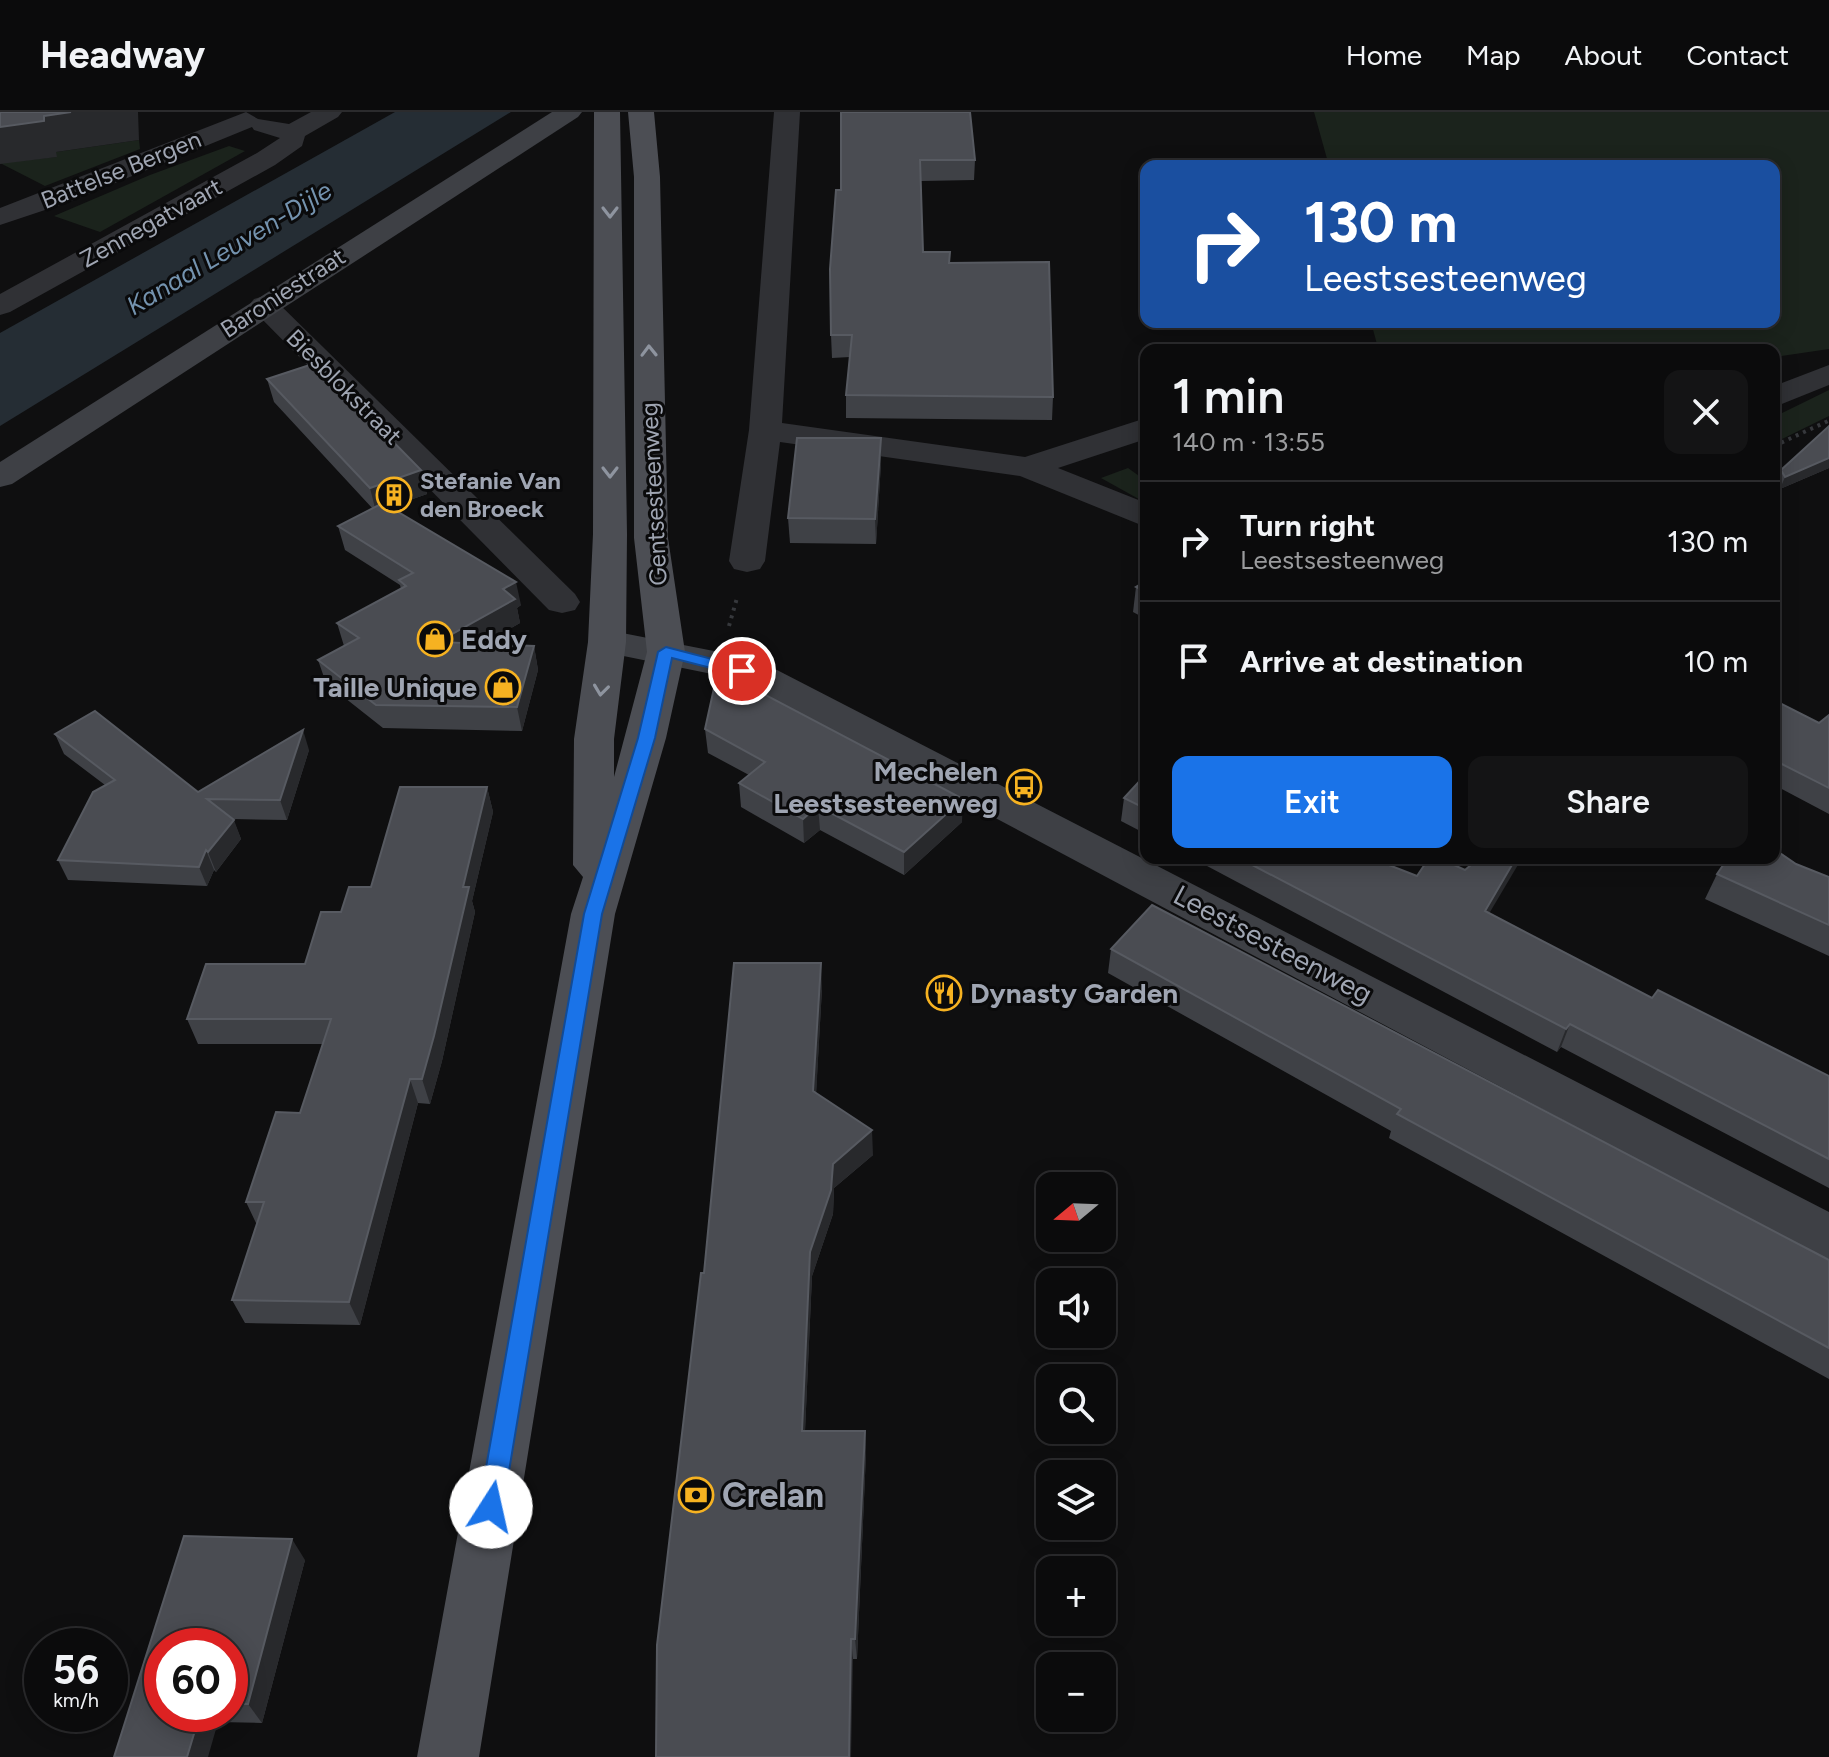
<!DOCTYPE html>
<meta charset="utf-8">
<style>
body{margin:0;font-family:Figtree,sans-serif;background:#141415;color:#f1f3f6;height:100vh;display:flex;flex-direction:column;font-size:30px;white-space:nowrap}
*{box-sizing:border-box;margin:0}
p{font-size:26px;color:#9a9b9d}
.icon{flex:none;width:44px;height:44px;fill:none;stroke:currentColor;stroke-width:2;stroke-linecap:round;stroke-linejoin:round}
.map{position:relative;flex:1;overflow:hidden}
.sheet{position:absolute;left:1140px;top:232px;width:640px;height:520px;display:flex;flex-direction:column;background:#0b0b0c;border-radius:16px;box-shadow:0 4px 20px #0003,0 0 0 2px #2b2b2d}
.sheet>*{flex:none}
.banner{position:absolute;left:1140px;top:48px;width:640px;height:168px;border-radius:16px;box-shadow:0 4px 20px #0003,0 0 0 2px #2b2b2d;background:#1a4fa0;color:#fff;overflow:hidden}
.needle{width:52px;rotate:251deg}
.controls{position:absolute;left:1036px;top:1060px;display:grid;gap:16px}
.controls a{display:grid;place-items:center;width:80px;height:80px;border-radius:16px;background:#0b0b0c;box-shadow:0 4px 20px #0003,0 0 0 2px #2b2b2d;font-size:40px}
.speed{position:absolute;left:24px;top:1516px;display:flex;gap:16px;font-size:40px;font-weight:700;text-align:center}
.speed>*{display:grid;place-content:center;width:104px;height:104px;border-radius:50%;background:#0b0b0c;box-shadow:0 4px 20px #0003,0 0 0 2px #2b2b2d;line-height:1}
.speed small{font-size:20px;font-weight:400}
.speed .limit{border:12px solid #d22;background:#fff;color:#111}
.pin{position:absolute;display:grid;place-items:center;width:68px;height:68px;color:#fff;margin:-34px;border:4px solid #fff;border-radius:50%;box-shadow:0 2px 8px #0007}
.me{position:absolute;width:88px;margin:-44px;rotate:10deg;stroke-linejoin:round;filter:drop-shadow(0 0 6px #0008)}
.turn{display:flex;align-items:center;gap:28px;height:168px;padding:0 32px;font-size:36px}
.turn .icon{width:104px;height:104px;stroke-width:2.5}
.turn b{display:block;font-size:56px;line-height:68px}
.round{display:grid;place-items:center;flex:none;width:84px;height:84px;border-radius:16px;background:#141415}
.overview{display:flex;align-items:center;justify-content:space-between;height:136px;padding:0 32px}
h1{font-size:48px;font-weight:600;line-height:60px}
.button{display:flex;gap:16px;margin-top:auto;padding:16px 32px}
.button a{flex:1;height:92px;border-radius:16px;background:#1a73e8;color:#fff;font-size:32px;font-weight:600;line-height:92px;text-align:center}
.button a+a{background:#141415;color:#f1f3f6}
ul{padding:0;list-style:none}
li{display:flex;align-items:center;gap:24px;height:120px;padding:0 32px;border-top:2px solid #2b2b2d}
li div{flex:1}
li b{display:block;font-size:30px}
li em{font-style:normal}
header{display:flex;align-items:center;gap:48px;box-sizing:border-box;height:112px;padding:0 40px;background:#0b0b0c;border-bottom:2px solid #2b2b2d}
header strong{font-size:38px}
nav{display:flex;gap:44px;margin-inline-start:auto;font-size:28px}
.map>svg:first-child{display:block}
</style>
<header>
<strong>Headway</strong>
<nav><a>Home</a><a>Map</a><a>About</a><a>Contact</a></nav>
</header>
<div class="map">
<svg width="1829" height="1645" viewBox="0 0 1829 1645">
<rect width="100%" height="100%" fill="#0f0f10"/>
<g fill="#1b231c">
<path d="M1314 0H1829V237L1774 245V238L1378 236 1371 210H1774V54H1329Z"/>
<path d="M139 28 140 37 45 74 0 51 56 45V40Z"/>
<path d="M229 34 245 39 100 120 54 104 150 63Z"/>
<path d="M1829 278V304L1774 331V305Z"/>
<path d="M1128 356 1146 369V391L1101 366Z"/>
</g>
<path fill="#252d34" d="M395 0H511L0 314V221Z"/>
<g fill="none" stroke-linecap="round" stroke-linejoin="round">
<g stroke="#36383c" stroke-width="4" stroke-dasharray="3 5" stroke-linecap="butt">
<path d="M1774 334 1828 309"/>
<path d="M729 514 737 486"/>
</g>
<g fill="#303135" fill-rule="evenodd">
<path d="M246 0 258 7 289 12 311 0H342L338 5 305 24 302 34 275 53 10 200 0 203V182L257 41 280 26 254 18 252 15 66 91 0 113V96Z"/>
<path d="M774 0H800L782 311 1025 345 1146 306V327L1058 356 1146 391V415L1020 364 780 330 765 449 760 457 747 460 734 457 729 449 749 318Z"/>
<path d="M264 184 274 187 575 482 580 490 575 498 562 501 549 498 254 199 249 193 254 187Z"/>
<path d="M1829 253V273L1774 295V274Z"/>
</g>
<g fill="#3e4045" fill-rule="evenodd">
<path d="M552 0H582L578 5 12 372 0 375V350Z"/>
<path d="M607 518 719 540 777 558 1829 1100V1147L1811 1140 751 576 712 562 594 538 588 530 594 522Z"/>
</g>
<path fill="#4c4e54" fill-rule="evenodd" d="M594 0H620L627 422 626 530 614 627V665L647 540 634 426V65L628 0H654L660 65 668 426 685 540 666 626 615 802 479 1645H417L571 802 583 765 573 753 574 627 588 530 593 422Z"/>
</g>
<g fill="#3f4146" fill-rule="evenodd">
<path d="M841 0 975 48 974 68 921 69 923 140 949 151 1053 285 1052 308 846 306V283L850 245 832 246 831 223 841 78Z"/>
<path d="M267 267 421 358 427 382 390 395 521 493 517 496 520 511 482 532 534 534 538 558 522 619 383 616 326 571 318 548 344 534 337 511 401 477 400 473 345 438 338 414 373 397 274 290Z"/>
<path d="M1829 314V356L1780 377 1776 371 1781 358Z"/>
<path d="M881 351 876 432 790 431 788 406Z"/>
<path d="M1146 469V507L1133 500 1136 475Z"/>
<path d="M1774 588 1819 611 1829 603V702L1774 673Z"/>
<path d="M705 617 962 710 904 763 820 718 804 731 741 695 739 671 749 663 708 641Z"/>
<path d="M55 622 198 680 309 638 287 708 233 707 241 727 216 760 214 758 207 774 68 768 58 748 105 673 64 642Z"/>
<path d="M1146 662V722L1121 709 1124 686Z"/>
<path d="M487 675 493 700 472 789 475 800 442 949 430 992 418 991 360 1213 245 1211 232 1188 257 1113 246 1090 300 1001 323 932H198L187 907 305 852 341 800Z"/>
<path d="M1192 746H1371L1417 764 1465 758 1489 801 1652 886 1829 964V1076L1561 935 1557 940Z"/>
<path d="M1796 752 1829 765V844L1705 787 1717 762Z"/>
<path d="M1111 837 1829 1148V1267L1389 1026 1391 1019 1108 861Z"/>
<path d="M822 876 816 981 873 1043 834 1076 833 1102 812 1164 805 1319H865L866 1341 857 1547H853L704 1161Z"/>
<path d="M305 1448 262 1611 218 1610 114 1645ZM230 1534V1602H162Z"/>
</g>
<g fill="#28292c">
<path d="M71 0H138L139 28 56 40 57 45 0 52V15L44 4Z"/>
<path d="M881 326V351L876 432 875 407Z"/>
<path d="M1829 346V356L1780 377 1785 365Z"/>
<path d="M421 358 427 382 376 400 370 376Z"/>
<path d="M516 470 521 493 517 496 520 511 444 553 438 530 503 477Z"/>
<path d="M534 534 538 558 522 619 517 595Z"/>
<path d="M303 618 309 638 287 708 280 688Z"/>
<path d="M487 675 493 700 472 789 475 800 442 949 430 992 422 967 463 775Z"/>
<path d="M963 687 962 710 904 763V740Z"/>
<path d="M818 694 820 718 804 731 803 707Z"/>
<path d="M234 708 241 727 216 760 208 740Z"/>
<path d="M206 738 214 758 207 774 199 755Z"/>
<path d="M1516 746H1522L1477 822 1485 799Z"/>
<path d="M821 851 822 876 815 1003 813 979Z"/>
<path d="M1570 912 1561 935 1557 940 1566 917Z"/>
<path d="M410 967 418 991 360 1213 349 1190Z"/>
<path d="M872 1018 873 1043 834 1076 833 1102 812 1164 804 1341 802 1319 810 1140 833 1052Z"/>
<path d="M865 1319 866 1341 857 1547 855 1527Z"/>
<path d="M292 1427 305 1448 262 1611 248 1592Z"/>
<path d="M851 1527 853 1547 851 1645H849Z"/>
<path d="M200 1602H212L218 1610 208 1645H187Z"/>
</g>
<g fill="#4a4c52" stroke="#575a61" stroke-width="2">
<path d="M0 0H71L44 4V9L0 15Z"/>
<path d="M841 0H970L975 48H920L923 140H950L949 151 1049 150 1053 285 846 283 852 223H831L830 157 836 78H841Z"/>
<path d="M316 251 421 358 370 376 267 267Z"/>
<path d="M1829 314V346L1785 365 1781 358Z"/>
<path d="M797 326H881L875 407 788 406Z"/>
<path d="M383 391 516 470 503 477 515 487 438 530 534 534 517 595 376 593 318 548 359 526 337 511 406 474 399 468 413 461 338 414Z"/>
<path d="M1146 469V480L1136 475Z"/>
<path d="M718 558 963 687 904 740 818 694 803 707 739 671 765 650 705 617Z"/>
<path d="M1774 588 1819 611 1829 603V676L1774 648Z"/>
<path d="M95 599 198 680 303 618 280 688 207 687 234 708 208 740 206 738 199 755 58 748 93 680 115 668 55 622Z"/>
<path d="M1146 662V697L1124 686Z"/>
<path d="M400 675H487L463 775H469L434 924 422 967H410L349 1190 232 1188 264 1090H246L276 1000 300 1001 331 907H187L206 852H305L321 800H341L349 775H371Z"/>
<path d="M1774 737 1796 752 1829 765V813L1717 762 1728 746H1774Z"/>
<path d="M1239 746H1371L1417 764 1429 746H1439L1465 758 1479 746H1516L1485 799 1652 886 1658 878 1829 964V1047L1570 912 1566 917Z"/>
<path d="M1152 793 1829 1148V1236L1397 1002 1401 997 1111 837Z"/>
<path d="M734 851H821L813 979 872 1018 833 1052 831 1078 810 1140 802 1319H865L855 1527H851L849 1645H656L657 1533 701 1161H704Z"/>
<path d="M184 1424 292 1427 248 1592H230V1534H162V1602H200L187 1645H114Z"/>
</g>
<defs><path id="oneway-chevron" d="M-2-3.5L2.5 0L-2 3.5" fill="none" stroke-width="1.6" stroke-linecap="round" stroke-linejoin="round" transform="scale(2)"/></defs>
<g stroke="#8e949f">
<use href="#oneway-chevron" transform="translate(610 100) rotate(90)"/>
<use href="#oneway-chevron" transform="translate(649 239) rotate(-91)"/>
<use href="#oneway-chevron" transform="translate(610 360) rotate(90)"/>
<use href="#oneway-chevron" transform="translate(601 578) rotate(97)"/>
</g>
<path fill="#1a73e8" stroke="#114b97" stroke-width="2" d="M666 535 747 556 749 559 742 564 672 546 655 626 602 802 503 1395 499 1403 491 1406 483 1403 479 1395 584 802 638 626 658 540Z"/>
<defs>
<g id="building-ring" transform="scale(1.8)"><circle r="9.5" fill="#0a0a0b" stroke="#f6b221" stroke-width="1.5"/><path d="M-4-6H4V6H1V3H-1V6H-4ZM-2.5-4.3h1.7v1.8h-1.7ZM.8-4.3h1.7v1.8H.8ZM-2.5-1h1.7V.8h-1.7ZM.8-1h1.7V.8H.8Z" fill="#f6b221"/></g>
<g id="shop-ring" transform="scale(1.8)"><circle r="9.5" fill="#0a0a0b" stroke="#f6b221" stroke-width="1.5"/><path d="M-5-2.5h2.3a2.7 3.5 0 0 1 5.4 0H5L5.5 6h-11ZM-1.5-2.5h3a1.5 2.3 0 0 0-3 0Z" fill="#f6b221"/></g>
<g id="bus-ring" transform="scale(1.8)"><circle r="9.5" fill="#0a0a0b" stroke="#f6b221" stroke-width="1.5"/><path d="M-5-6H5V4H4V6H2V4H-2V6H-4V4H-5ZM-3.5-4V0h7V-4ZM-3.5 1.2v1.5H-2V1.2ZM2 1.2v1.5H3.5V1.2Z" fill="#f6b221"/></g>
<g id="restaurant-ring" transform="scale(1.8)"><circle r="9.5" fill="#0a0a0b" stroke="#f6b221" stroke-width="1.5"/><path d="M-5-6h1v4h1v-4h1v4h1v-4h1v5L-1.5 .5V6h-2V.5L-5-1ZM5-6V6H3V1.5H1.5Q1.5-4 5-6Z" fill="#f6b221"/></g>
<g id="bank-ring" transform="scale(1.8)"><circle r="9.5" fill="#0a0a0b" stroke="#f6b221" stroke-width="1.5"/><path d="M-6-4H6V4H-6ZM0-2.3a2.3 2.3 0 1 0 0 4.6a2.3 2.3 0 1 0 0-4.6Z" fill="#f6b221"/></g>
</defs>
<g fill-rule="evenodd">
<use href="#building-ring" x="394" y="383"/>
<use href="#shop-ring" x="435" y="527"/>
<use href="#shop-ring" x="503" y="575"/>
<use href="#bus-ring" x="1024" y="675"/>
<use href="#restaurant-ring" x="944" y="881"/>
<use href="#bank-ring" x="696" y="1383"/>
</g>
<g text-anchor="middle" stroke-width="6" stroke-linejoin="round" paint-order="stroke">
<g font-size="24" fill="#9fa5b2" stroke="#0a0a0b">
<text transform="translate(121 58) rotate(-22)" y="8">Battelse Bergen</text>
<text transform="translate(151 111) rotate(-29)" y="8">Zennegatvaart</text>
<text transform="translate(283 181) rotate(-33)" y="8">Baroniestraat</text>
<text transform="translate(344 275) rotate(45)" y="8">Biesblokstraat</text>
<text transform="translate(654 382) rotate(-93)" y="8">Gentsesteenweg</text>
</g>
<g font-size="24" font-weight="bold" fill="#9fa5b2" stroke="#0a0a0b" text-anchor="start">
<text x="420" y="377">Stefanie Van<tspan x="420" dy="28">den Broeck</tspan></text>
</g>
<g font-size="26" font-style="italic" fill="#7493af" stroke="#0a0a0b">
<text transform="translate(229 136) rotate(-31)" y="9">Kanaal Leuven-Dijle</text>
</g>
<g font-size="28" font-weight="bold" fill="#9fa5b2" stroke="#0a0a0b" text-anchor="start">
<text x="461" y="537">Eddy</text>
<text x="477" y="585" text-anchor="end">Taille Unique</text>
<text x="998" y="669" text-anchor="end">Mechelen<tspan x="998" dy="32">Leestsesteenweg</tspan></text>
<text x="970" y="891">Dynasty Garden</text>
</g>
<g font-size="28" fill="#9fa5b2" stroke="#0a0a0b">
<text transform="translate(1273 832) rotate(28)" y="10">Leestsesteenweg</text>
</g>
<g font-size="34" font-weight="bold" fill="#9fa5b2" stroke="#0a0a0b" text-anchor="start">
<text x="722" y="1395">Crelan</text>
</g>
</g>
</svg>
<div class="controls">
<a><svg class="needle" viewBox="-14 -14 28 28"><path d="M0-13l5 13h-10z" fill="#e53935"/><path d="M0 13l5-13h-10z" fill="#9a9b9d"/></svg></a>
<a><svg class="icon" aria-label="sound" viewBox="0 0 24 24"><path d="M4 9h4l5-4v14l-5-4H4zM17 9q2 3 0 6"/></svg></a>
<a><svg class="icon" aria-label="search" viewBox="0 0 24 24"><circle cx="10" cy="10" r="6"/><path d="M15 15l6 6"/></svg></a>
<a><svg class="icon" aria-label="layers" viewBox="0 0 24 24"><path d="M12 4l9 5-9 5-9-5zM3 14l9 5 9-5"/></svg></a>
<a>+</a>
<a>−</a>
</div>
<div class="speed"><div>56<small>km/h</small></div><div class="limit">60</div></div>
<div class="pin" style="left:742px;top:559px;background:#d93025"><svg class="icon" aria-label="arrive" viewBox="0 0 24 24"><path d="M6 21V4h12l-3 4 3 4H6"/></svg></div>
<svg class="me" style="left:491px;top:1395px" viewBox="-20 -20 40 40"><circle r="19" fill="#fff"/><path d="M0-13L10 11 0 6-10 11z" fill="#1a73e8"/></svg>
<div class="banner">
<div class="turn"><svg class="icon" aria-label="right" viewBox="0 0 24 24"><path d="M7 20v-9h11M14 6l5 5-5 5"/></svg><div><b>130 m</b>Leestsesteenweg</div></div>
</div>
<section class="sheet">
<div class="overview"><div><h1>1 min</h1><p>140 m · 13:55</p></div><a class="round"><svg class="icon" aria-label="close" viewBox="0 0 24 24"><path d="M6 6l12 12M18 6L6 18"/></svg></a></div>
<ul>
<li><svg class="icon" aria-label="right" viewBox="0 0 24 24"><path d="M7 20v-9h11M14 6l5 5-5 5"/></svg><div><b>Turn right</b><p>Leestsesteenweg</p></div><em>130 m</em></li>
<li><svg class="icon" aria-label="arrive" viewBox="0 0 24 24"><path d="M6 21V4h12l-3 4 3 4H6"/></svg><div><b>Arrive at destination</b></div><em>10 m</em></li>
</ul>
<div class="button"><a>Exit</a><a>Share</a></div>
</section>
</div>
